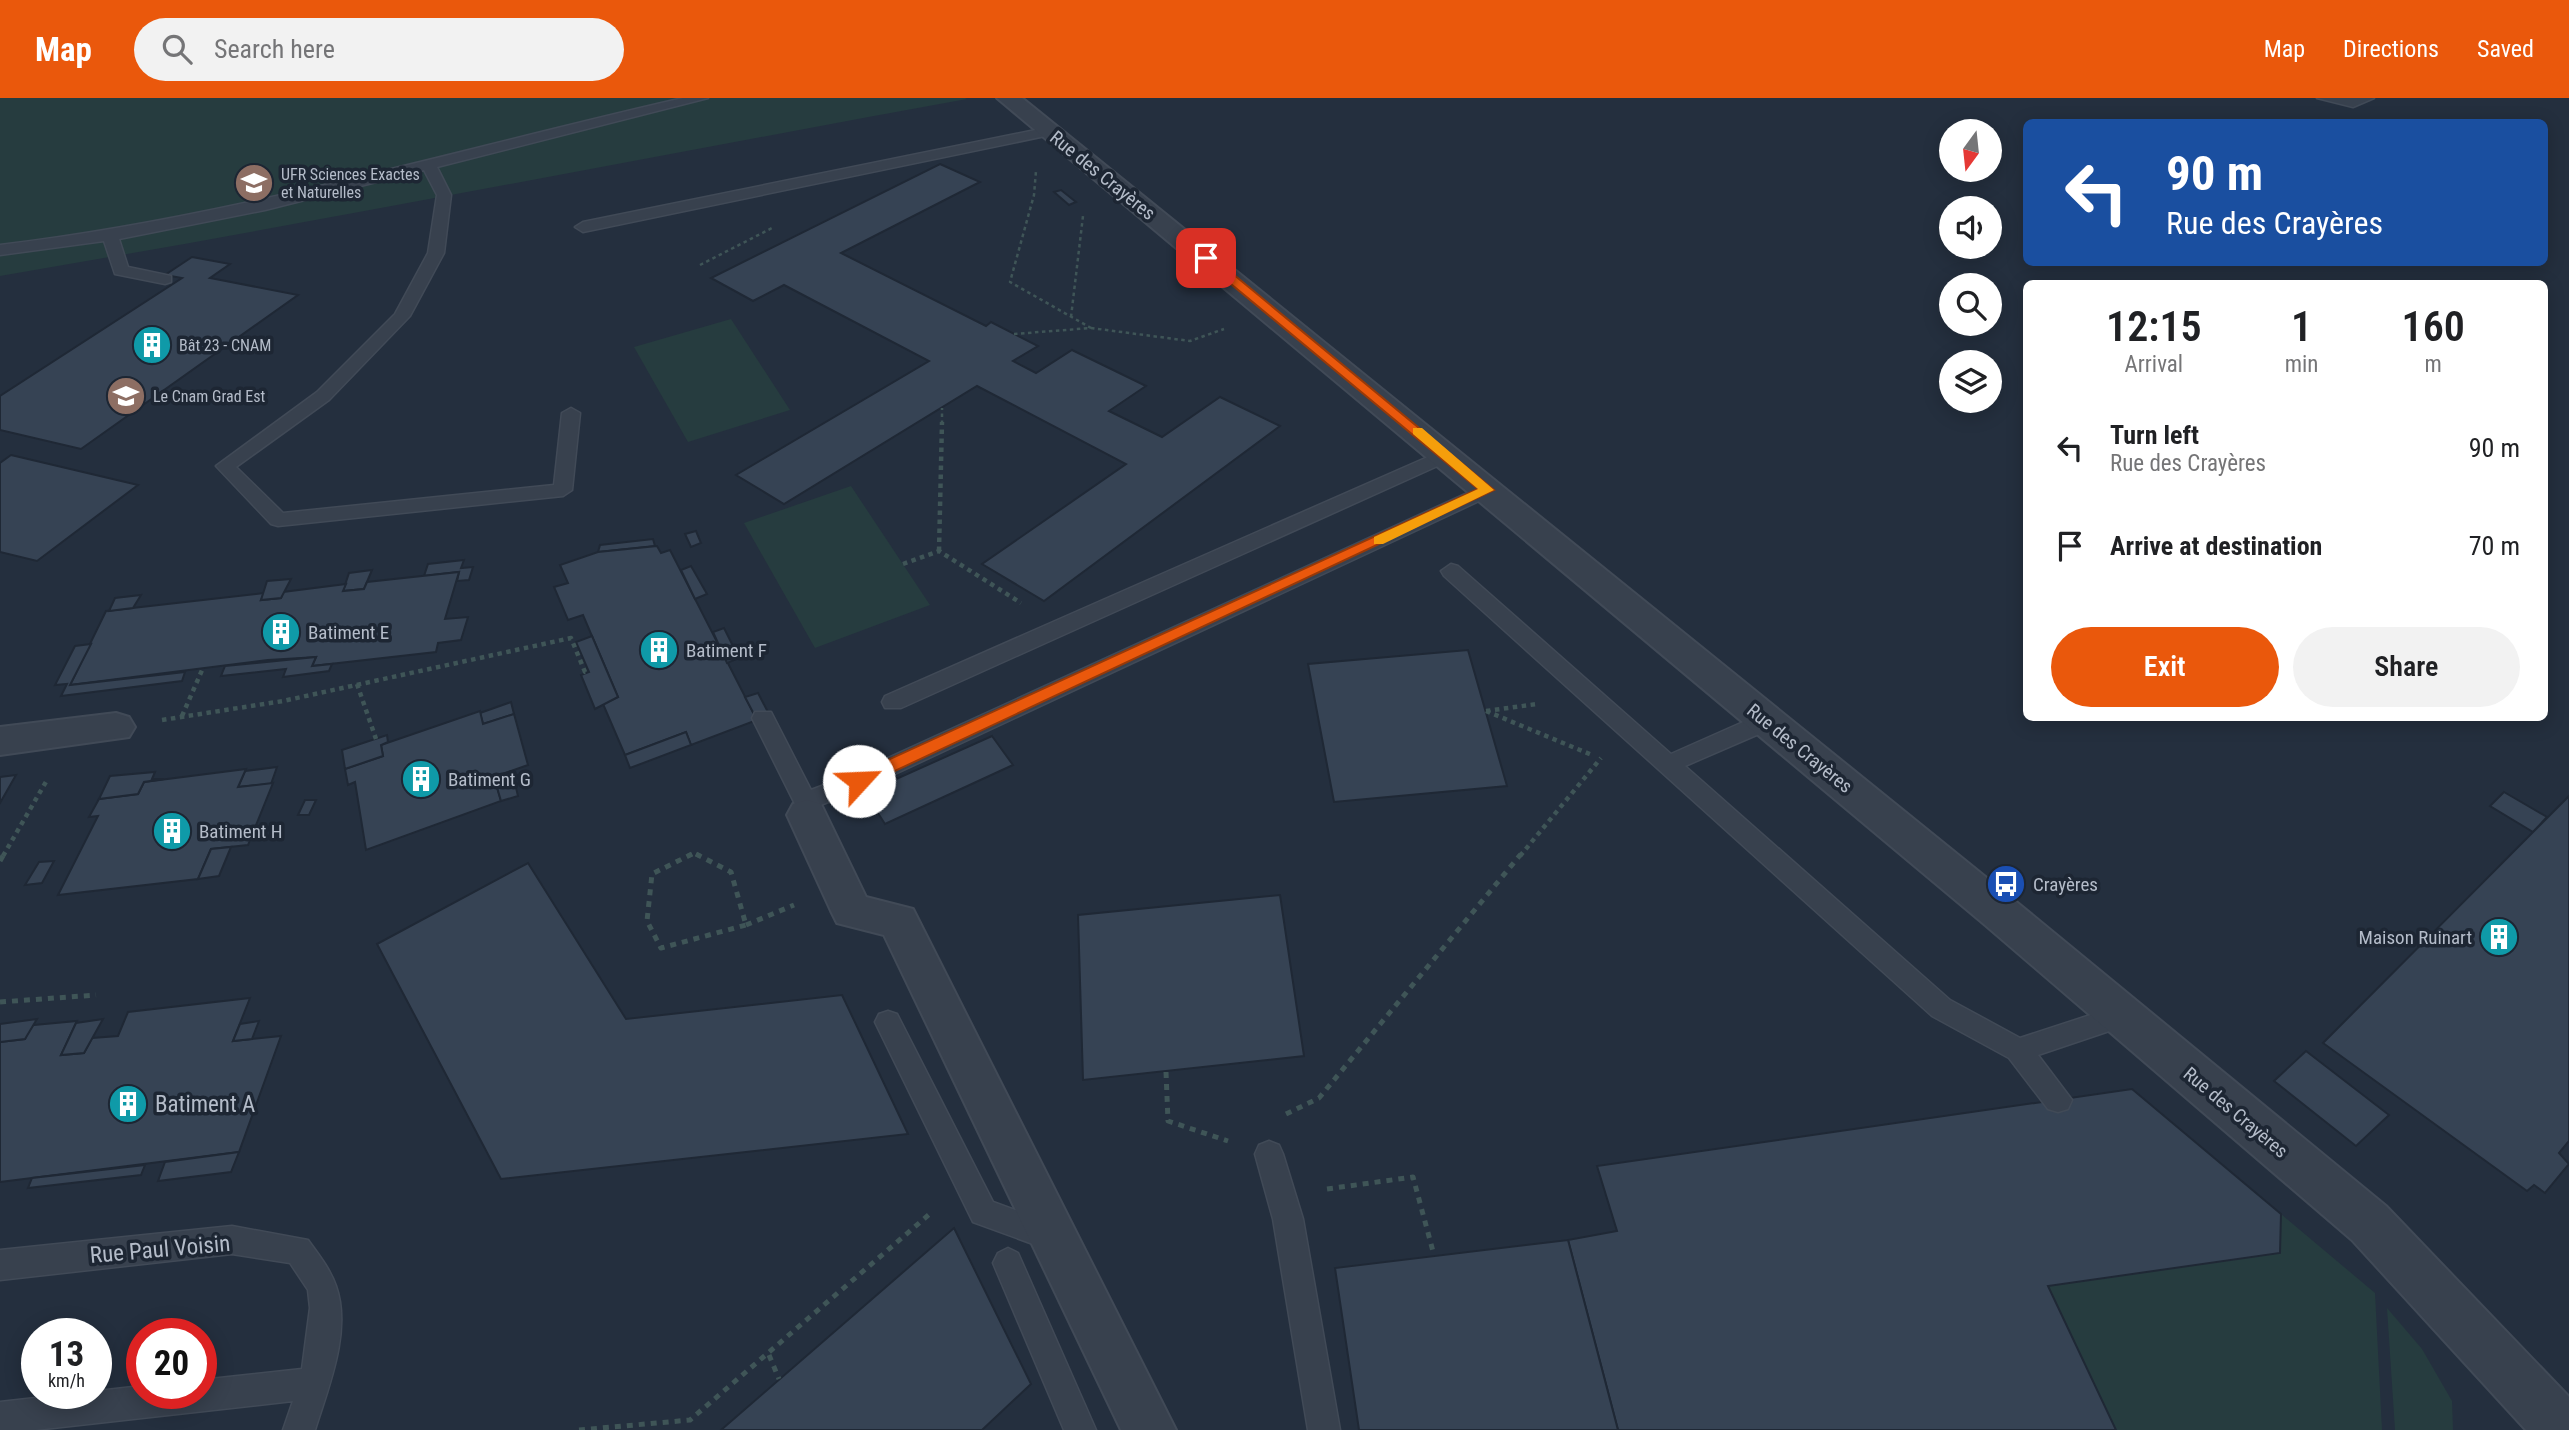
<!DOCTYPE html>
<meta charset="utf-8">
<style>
body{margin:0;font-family:"Roboto Condensed",sans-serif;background:#f2f2f2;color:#202124;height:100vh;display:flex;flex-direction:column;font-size:26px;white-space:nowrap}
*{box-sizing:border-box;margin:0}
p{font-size:23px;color:#757577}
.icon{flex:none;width:38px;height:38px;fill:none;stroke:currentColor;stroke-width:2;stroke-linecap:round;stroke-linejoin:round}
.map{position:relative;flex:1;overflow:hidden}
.side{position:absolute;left:2023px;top:182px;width:525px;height:441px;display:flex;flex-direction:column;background:#fff;border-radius:10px;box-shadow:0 4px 18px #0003}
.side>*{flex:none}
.banner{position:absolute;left:2023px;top:21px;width:525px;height:147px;border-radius:10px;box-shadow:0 4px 18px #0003;background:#1a4fa0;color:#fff;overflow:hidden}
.needle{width:46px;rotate:195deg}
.tools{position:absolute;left:1939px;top:21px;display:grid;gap:14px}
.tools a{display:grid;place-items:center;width:63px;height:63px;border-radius:50%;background:#fff;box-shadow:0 4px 18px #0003;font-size:35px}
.speed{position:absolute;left:21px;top:1220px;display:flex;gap:14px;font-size:35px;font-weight:700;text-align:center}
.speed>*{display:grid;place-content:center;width:91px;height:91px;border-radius:50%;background:#fff;box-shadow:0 4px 18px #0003;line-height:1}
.speed small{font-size:18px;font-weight:400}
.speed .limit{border:10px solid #d22;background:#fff;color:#111}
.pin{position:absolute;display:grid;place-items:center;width:60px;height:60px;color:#fff;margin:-30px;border-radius:14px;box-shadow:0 4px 10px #0006}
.me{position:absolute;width:77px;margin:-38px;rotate:65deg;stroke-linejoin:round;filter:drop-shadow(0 0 5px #0008)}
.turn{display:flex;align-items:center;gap:24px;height:147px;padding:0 28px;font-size:32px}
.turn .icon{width:91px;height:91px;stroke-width:2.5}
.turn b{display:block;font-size:49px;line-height:60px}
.eta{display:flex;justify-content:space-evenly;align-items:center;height:119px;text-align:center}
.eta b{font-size:42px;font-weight:600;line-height:49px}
.primary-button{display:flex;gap:14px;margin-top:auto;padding:14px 28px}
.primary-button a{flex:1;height:80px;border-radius:42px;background:#ea580c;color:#fff;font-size:28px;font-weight:600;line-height:80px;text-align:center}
.primary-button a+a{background:#f2f2f2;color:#202124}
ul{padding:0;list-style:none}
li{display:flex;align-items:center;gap:21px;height:98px;padding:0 28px}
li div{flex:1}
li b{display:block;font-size:26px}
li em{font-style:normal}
header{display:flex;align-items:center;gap:42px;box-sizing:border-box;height:98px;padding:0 35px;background:#ea580c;color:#fff}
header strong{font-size:33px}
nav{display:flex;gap:38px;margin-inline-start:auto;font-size:24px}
.search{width:490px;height:63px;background:#f2f2f2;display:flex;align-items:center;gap:18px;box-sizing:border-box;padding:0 24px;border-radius:38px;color:#757577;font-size:26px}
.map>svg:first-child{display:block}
</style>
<header>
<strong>Map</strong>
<div class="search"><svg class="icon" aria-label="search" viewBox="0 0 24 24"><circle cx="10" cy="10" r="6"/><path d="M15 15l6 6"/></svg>Search here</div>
<nav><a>Map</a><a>Directions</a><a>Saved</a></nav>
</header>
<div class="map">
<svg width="2569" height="1332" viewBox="0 0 2569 1332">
<rect width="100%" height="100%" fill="#242f3e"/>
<g fill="#263c3f">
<path d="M0 0H965L967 1C644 60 323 123 0 178Z"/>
<path d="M731 221 790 312 688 344 634 249Z"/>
<path d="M851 388 930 507 815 550 744 425Z"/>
<path d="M2281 1116 2375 1195 2382 1332H2116L2048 1188 2279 1155Z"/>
<path d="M2387 1210 2422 1251 2452 1303 2453 1332H2395Z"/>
</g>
<g fill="#364354" stroke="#1f2835" stroke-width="2">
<path d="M940 66 980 84 841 155 986 228 991 224 1038 248 1013 263 1036 275 1072 252 1146 288 1109 313 1162 339 1220 299 1280 328 1044 503 982 466 1126 366 977 288 784 406 736 377 929 263 784 187 753 203 711 180Z"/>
<path d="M1061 92 1076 104 1069 107 1054 94Z"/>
<path d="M192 159 230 166 210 180 298 197 81 351 0 332V298L182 180 165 177Z"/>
<path d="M11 357 138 387 37 463 0 454V365Z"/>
<path d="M696 433 701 445 691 449 685 436Z"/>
<path d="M653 441 655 448 598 454 600 447Z"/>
<path d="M657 448 661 455 670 452 757 622 691 647 686 634 625 657 603 606 618 599 583 517 568 522 554 489 568 485 560 467 598 454Z"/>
<path d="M464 462 461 470 473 469 469 482 457 483 459 474 424 478 428 466Z"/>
<path d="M691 468 707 496 695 501 681 472Z"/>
<path d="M372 472 364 491 343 493 349 475Z"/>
<path d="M459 474 445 521 468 519 461 542 438 545 436 554 312 568 316 559 268 562 70 587 106 513 264 495 261 502 281 500 283 494 346 486 343 493 364 491 367 484Z"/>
<path d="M291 481 281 500 261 502 267 483Z"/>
<path d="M141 497 133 510 109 513 115 500Z"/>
<path d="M724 530 739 560 727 565 713 534Z"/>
<path d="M592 538 618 599 595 611 581 577 589 574 576 544Z"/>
<path d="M91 546 70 587 185 574 182 583 61 598 67 586 55 587 75 548Z"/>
<path d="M1468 552 1507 688 1334 704 1308 566Z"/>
<path d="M316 559 312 568 332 566 329 573 283 579 286 571 221 578 225 568Z"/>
<path d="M758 595 770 618 757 622 745 599Z"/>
<path d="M511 604 514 616 483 626 480 615Z"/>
<path d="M480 613 483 626 514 616 528 667 494 679 501 703 366 752 355 684 348 687 345 671 383 658 381 647Z"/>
<path d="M686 634 691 647 630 670 625 657Z"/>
<path d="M387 637 388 644 381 647 383 658 345 671 342 652Z"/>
<path d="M992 638 1013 667 885 726 865 695Z"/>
<path d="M277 669 271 686 238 689 245 673Z"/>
<path d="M246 671 238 689 273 685 248 747 211 751 198 781 58 797 98 718 89 719 99 701 138 696 144 684Z"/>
<path d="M512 673 518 698 501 703 494 679Z"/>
<path d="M155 674 152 681H164L144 684 138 696 99 701 110 678Z"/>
<path d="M16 677 0 705V679Z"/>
<path d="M2504 694 2547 719 2533 734 2490 708Z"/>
<path d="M2569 698V1043L2559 1055 2569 1066 2545 1095 2534 1087 2527 1093 2323 945Z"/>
<path d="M305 702H316L309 717H298Z"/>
<path d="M231 749 219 778 198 781 211 751Z"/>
<path d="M54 763 42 785 25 787 39 764Z"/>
<path d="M528 765 626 921 842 897 908 1036 501 1081 377 846Z"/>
<path d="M1280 797 1304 958 1083 982 1078 817Z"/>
<path d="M250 900 233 943 281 938 239 1054 0 1084V944L25 941 30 928 34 927 77 923 61 957 84 955 92 940 118 938 128 914Z"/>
<path d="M37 921 25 941 0 944V926Z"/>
<path d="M103 921 84 955 61 957 76 925Z"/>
<path d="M259 923 252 941 233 943 240 926Z"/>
<path d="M2306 953 2389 1017 2356 1048 2274 983Z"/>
<path d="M2132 991 2281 1116 2280 1155 2048 1188 2116 1332H1618L1568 1142 1617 1133 1597 1068Z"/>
<path d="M239 1054 231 1074 158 1083 165 1064Z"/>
<path d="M145 1067 141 1077 28 1090 32 1080Z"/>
<path d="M954 1130 1031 1286 982 1332H721Z"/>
<path d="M1568 1142 1618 1332H1359L1335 1170Z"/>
</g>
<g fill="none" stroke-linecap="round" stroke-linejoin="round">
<g stroke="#414a57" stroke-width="3">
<g id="lane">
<path d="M683 0H708L437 69 451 97 444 155 410 218 329 302 236 369 283 415 554 387 562 315 571 310 580 315 572 392 563 398 278 428 271 426 216 368 317 294 395 216 428 155 437 97 424 72 265 112 119 141 128 169 171 178V184L165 186 115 176 104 143 0 157V147C234 119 455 52 683 0Z"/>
<path d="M2317 0H2374L2353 9Z"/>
<path d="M1050 29 1057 33 1055 36 583 134 575 129 583 124Z"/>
<path d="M1446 351 1455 357 1453 361 901 610H885L882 604 885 598Z"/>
<path d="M1487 386 1496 392 1494 396 867 689 805 713 797 710 752 620 755 614H771L811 692 851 677Z"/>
<path d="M1451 466 1458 468 1671 656 1759 617H1775L1778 623 1775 629 1685 668 1950 902 2020 940 2121 907 2130 910 2134 918 2130 926 2038 957 2072 1002 2068 1011 2058 1014 2048 1011 2009 960 1932 918 1444 478 1441 473Z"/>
<path d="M888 913 897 916 993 1104 1062 1129 1067 1139 1062 1149 1052 1153 973 1124 875 924 879 916Z"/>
<path d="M1269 1043 1279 1047 1283 1056 1303 1121 1340 1332H1308L1273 1121 1255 1056 1259 1047Z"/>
<path d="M232 1128 308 1142C319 1157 330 1171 336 1188 352 1233 328 1290 315 1332H283L293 1303 35 1332H0V1304L142 1288V1295H201V1282L302 1271 310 1210 308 1192 290 1165 232 1156 0 1182V1152Z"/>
<path d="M1008 1150 1018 1155 1096 1332H1064L993 1165 998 1155Z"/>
</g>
</g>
<g stroke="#414a57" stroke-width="4">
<g id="street">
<path d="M997 0H1022L2014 802 2386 1108 2569 1299V1332H2526L2352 1142 1984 826Z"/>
<path d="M116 615 129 619 135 629 129 639 0 657V629Z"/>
<path d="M807 702 821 706 866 799 913 811 1176 1332H1121L884 837 837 825 831 813 787 717 793 706Z"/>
</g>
</g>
<g stroke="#3f5557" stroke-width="2.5" stroke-dasharray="3.5 3.5" stroke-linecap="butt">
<path d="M700 167 774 129"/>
<path d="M1071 219 1083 118H1086"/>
<path d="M1091 230 1190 243 1224 231"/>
<path d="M1014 236 1091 230 1010 184 1034 97 1036 73"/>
<path d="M942 326V310"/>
</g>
<g stroke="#3f5557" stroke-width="4.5" stroke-dasharray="4.5 4.5" stroke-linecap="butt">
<path d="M939 453 942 324"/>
<path d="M903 466 939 453 1021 505"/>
<path d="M357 586 376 641"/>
<path d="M1486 613 1592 657"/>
<path d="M1486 613 1537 606"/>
<path d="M182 618 203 570"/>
<path d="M162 622 283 603 571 540 585 574H589"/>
<path d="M3 758 47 682"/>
<path d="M688 758 694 755 700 758"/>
<path d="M1520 758 1601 660"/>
</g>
<g stroke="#3f5557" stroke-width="5" stroke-dasharray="6 6" stroke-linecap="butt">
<path d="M692 756 652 776 647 823 661 850 746 827"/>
<path d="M696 756 731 774 746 827"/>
<path d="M0 763 4 756"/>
<path d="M746 827 794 807"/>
<path d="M0 904 96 897"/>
<path d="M1166 974 1168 1023 1228 1043"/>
<path d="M1286 1016 1319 1000 1521 756"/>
<path d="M1327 1091 1413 1079 1434 1157"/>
<path d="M769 1257 779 1281"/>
<path d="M579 1332 690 1322 932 1114"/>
</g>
<use href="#lane" fill="#38414e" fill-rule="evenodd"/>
<use href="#street" fill="#38414e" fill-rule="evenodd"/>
</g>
<path fill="#ea580c" stroke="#983908" stroke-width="2" d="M1202 157H1210L1494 392 865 687H853V678L1478 391 1202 162Z"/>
<path fill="#f59e0b" d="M1413 330H1422L1494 392 1383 446H1374V439L1478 391 1413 336Z"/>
<defs>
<g id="university-disc" transform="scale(2.0125)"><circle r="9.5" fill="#8d6e63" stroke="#1d2633"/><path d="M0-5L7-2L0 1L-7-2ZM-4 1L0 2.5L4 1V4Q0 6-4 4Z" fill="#fff"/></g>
<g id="building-disc" transform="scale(2.0125)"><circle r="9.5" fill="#0f9aa8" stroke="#1d2633"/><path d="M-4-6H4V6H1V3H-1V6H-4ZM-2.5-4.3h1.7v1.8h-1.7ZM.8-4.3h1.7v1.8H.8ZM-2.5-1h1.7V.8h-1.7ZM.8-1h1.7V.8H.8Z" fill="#fff"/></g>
<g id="bus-disc" transform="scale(2.0125)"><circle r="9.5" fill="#1a4fb4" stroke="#1d2633"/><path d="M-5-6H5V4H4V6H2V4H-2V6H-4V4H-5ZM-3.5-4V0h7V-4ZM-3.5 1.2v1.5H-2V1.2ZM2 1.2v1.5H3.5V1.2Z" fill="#fff"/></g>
</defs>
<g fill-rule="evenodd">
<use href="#university-disc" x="254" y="85"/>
<use href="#building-disc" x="152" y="247"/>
<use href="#university-disc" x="126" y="298"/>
<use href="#building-disc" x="281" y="534"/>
<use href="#building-disc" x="659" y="552"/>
<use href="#building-disc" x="421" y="681"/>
<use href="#building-disc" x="172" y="733"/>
<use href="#bus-disc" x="2006" y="786"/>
<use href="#building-disc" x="2499" y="839"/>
<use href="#building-disc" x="128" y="1006"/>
</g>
<g text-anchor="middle" stroke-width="7" stroke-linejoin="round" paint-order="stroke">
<g font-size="16" fill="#b4bcc9" stroke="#1d2633" text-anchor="start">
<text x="281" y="82">UFR Sciences Exactes<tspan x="281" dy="18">et Naturelles</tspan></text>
<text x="179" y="253">Bât 23 - CNAM</text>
<text x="153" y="304">Le Cnam Grad Est</text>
</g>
<g font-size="19" fill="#b4bcc9" stroke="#1d2633">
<text transform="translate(1103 77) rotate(39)" y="7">Rue des Crayères</text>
<text transform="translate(1800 650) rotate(39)" y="7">Rue des Crayères</text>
<text transform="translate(2236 1014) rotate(40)" y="7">Rue des Crayères</text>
</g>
<g font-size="19" fill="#b4bcc9" stroke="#1d2633" text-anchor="start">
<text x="308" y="541">Batiment E</text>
<text x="686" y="559">Batiment F</text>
<text x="448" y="688">Batiment G</text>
<text x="199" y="740">Batiment H</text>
<text x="2033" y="793">Crayères</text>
<text x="2472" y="846" text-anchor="end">Maison Ruinart</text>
</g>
<g font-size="23" fill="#b4bcc9" stroke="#1d2633" text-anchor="start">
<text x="155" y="1014">Batiment A</text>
</g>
<g font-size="23" fill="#b4bcc9" stroke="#1d2633">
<text transform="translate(160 1151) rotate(-5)" y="8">Rue Paul Voisin</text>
</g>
</g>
</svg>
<div class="tools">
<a><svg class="needle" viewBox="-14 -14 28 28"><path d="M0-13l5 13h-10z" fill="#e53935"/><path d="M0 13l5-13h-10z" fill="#757577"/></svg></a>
<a><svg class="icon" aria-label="sound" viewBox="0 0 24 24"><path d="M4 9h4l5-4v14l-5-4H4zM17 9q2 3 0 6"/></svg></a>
<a><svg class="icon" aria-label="search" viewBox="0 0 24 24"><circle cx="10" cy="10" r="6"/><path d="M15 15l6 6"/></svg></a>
<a><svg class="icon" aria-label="layers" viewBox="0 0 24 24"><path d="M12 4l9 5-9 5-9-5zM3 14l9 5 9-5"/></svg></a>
</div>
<div class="speed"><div>13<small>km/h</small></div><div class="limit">20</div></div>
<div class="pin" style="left:1206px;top:160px;background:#d93025"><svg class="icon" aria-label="arrive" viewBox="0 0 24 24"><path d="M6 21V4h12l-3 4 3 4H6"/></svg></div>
<svg class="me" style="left:859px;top:683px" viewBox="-20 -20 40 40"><circle r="19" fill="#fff"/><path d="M0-13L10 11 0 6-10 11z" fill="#ea580c"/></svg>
<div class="banner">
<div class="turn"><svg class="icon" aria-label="left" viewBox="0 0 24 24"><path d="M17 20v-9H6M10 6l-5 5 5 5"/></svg><div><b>90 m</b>Rue des Crayères</div></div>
</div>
<section class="side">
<div class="eta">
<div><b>12:15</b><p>Arrival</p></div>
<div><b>1</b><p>min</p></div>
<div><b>160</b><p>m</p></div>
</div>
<ul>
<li><svg class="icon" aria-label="left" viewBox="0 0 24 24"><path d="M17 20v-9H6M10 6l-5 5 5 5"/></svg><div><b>Turn left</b><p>Rue des Crayères</p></div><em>90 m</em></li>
<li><svg class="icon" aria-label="arrive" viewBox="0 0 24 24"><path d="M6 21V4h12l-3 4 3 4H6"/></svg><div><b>Arrive at destination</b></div><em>70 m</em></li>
</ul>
<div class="primary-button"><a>Exit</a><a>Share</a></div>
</section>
</div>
